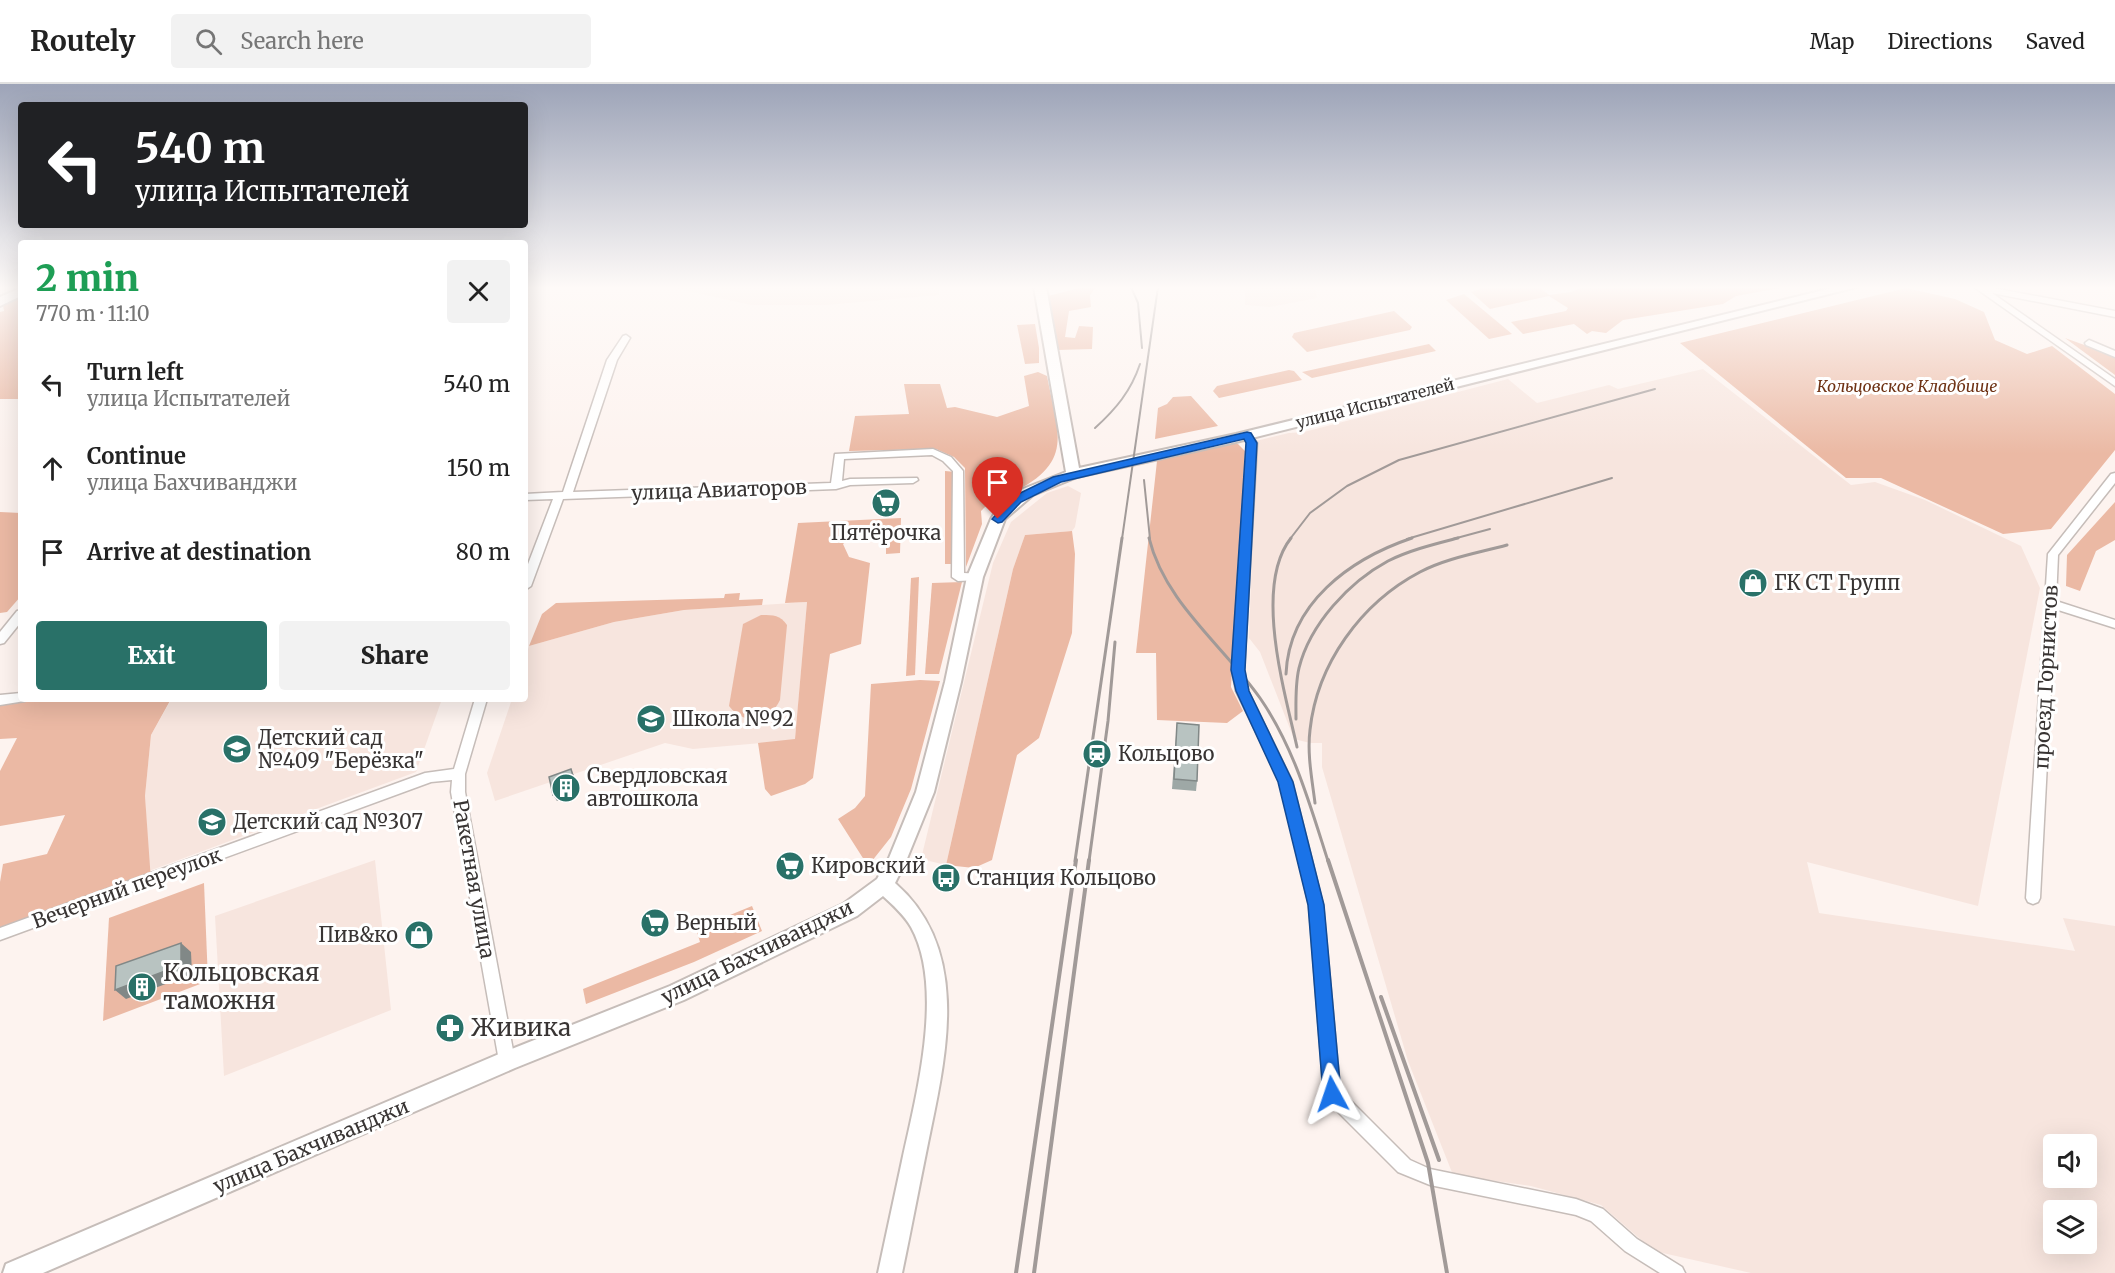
<!DOCTYPE html>
<meta charset="utf-8">
<style>
body{margin:0;font-family:Merriweather,serif;background:#f2f2f2;color:#222;height:100vh;display:flex;flex-direction:column;font-size:22px;white-space:nowrap}
*{box-sizing:border-box;margin:0}
p{font-size:20px;color:#767676}
.icon{flex:none;width:33px;height:33px;fill:none;stroke:currentColor;stroke-width:2;stroke-linecap:round;stroke-linejoin:round}
.map{position:relative;flex:1;overflow:hidden}
.side{position:absolute;left:18px;top:156px;width:510px;height:462px;display:flex;flex-direction:column;background:#fff;border-radius:6px;box-shadow:0 6px 24px #0002}
.side>*{flex:none}
.hud{position:absolute;left:18px;top:18px;width:510px;height:126px;border-radius:6px;box-shadow:0 6px 24px #0002;background:#202124;color:#fff;overflow:hidden}
.fabs{position:absolute;left:2043px;top:1050px;display:grid;gap:12px}
.fabs a{display:grid;place-items:center;width:54px;height:54px;border-radius:6px;background:#fff;box-shadow:0 6px 24px #0002;font-size:30px}
.pin{position:absolute;display:grid;place-items:center;width:51px;height:51px;color:#fff;margin:-62px -26px;border-radius:50% 50% 50% 0;rotate:-45deg;box-shadow:0 0 6px #0007}
.pin .icon{rotate:45deg}
.me{position:absolute;width:66px;margin:-33px;rotate:355deg;stroke-linejoin:round;filter:drop-shadow(0 0 4px #0008)}
.turn{display:flex;align-items:center;gap:21px;height:126px;padding:0 18px;font-size:27px}
.turn .icon{width:78px;height:78px;stroke-width:2.5}
.turn b{display:block;font-size:42px;line-height:51px}
.round{display:grid;place-items:center;flex:none;width:63px;height:63px;border-radius:6px;background:#f2f2f2}
.summary{display:flex;align-items:center;justify-content:space-between;height:102px;padding:0 18px}
h1{font-size:36px;font-weight:800;line-height:45px;color:#1e9e55}
.action{display:flex;gap:12px;margin-top:auto;padding:12px 18px}
.action a{flex:1;height:69px;border-radius:6px;background:#297168;color:#fff;font-size:24px;font-weight:800;line-height:69px;text-align:center}
.action a+a{background:#f2f2f2;color:#222}
ul{padding:0;list-style:none}
li{display:flex;align-items:center;gap:18px;height:84px;padding:0 18px}
li div{flex:1}
li b{display:block;font-size:22px}
li em{font-style:normal}
header{display:flex;align-items:center;gap:36px;box-sizing:border-box;height:84px;padding:0 30px;background:#fff;border-bottom:2px solid #e0e0e0}
header strong{font-size:28px}
nav{display:flex;gap:33px;margin-inline-start:auto;font-size:21px}
.search{width:420px;height:54px;background:#f2f2f2;display:flex;align-items:center;gap:15px;box-sizing:border-box;padding:0 21px;border-radius:6px;color:#767676;font-size:22px}
.map>svg:first-child{display:block}
</style>
<header>
<strong>Routely</strong>
<div class="search"><svg class="icon" aria-label="search" viewBox="0 0 24 24"><circle cx="10" cy="10" r="6"/><path d="M15 15l6 6"/></svg>Search here</div>
<nav><a>Map</a><a>Directions</a><a>Saved</a></nav>
</header>
<div class="map">
<svg width="2115" height="1189" viewBox="0 0 2115 1189">
<rect width="100%" height="100%" fill="#fdf3ef"/>
<g fill="#f7e5de" fill-rule="evenodd">
<path d="M670 203H939V211L826 221H751Z"/>
<path d="M1245 203H1315L1317 214 1270 223 1245 221Z"/>
<path d="M1703 285 1851 401 1875 398 1925 416 2021 462 2040 504 1978 822 1807 778 1819 829 2075 867 2063 834 2115 842V1189H1751L1654 1167 1601 1121 1531 1102 1453 1091 1408 977 1322 683V659H1310L1294 655 1260 568 1249 554 1256 357 1289 349 1304 348 1508 295 1537 319 1609 301 1618 305ZM2054 1060H2086V1094H2054ZM2054 1126H2086V1160H2054Z"/>
<path d="M1068 402 1081 409 1075 443 1072 447 1025 451 1013 485 946 781 921 775 993 479 1011 438 1047 409Z"/>
<path d="M807 518 795 656 693 665 665 659 495 717 487 689 512 615H525V574L529 562 614 538 684 526Z"/>
<path d="M442 615 416 688 149 787 145 712 151 651 171 616Z"/>
<path d="M375 776 391 926 224 992 215 832Z"/>
</g>
<g fill="#ebb9a4">
<path d="M1083 203H1096L1090 211 1091 223 1069 227 1065 253 1075 254 1079 242 1093 243 1092 265 1057 266 1048 212Z"/>
<path d="M1486 203H1539L1549 211 1571 208 1583 203 1780 204 1736 212 1723 220 1623 236 1606 249 1592 247 1587 250 1574 240 1523 250 1511 238 1566 227 1568 224 1549 212 1490 225 1471 208Z"/>
<path d="M1906 204 1955 215 1984 228 1995 256 2027 270 2052 262 2115 310V366L2051 445 2003 450 1881 394H1846L1680 259Z"/>
<path d="M1464 210 1512 250 1489 255 1446 216Z"/>
<path d="M21 212V315H0V228L4 227 3 222Z"/>
<path d="M1394 227 1412 243 1410 246 1307 268 1292 253 1294 249Z"/>
<path d="M1035 240 1039 264V279L1025 280 1017 241Z"/>
<path d="M2065 254 2115 272V291Z"/>
<path d="M1429 260 1436 267 1312 294 1302 288Z"/>
<path d="M1289 286 1294 287 1302 296 1219 314 1213 307 1217 302Z"/>
<path d="M1038 288 1047 292C1058 350 1075 378 1012 409 997 417 995 413 981 427L982 440 966 483 965 384 954 373 936 365 849 367 855 332 909 330 904 300H940L947 324 955 323 997 333 1029 322 1024 292Z"/>
<path d="M1191 312 1218 342 1155 355 1158 324 1167 320 1173 313Z"/>
<path d="M1226 360H1238L1245 367 1231 603 1243 627 1227 639 1157 636 1156 569H1136L1157 377Z"/>
<path d="M945 387 956 388V480H945Z"/>
<path d="M2115 418V456L2096 467 2080 507 2066 502 2067 471Z"/>
<path d="M0 428 21 429V512L7 528 0 529Z"/>
<path d="M901 434 900 469 886 470V460C870 448 859 447 843 460L849 473 870 479 861 560 830 570 813 694 805 700 771 712 765 705 758 659 795 655 807 518 785 519 798 439Z"/>
<path d="M1072 447 1075 470 1072 549 1039 654 1017 671 992 776 974 784 946 781 1013 485 1025 451Z"/>
<path d="M919 493 915 591 906 592 911 494Z"/>
<path d="M962 498 939 590H925L932 499Z"/>
<path d="M740 509 739 516 763 515 762 521 684 526 614 538 529 562 542 530 556 519 724 514 725 510Z"/>
<path d="M761 531C773 531 780 531 787 541L780 616C769 639 745 642 729 622L743 540Z"/>
<path d="M920 596 940 597 911 705 891 753 868 782 838 735 855 724 865 712 871 600Z"/>
<path d="M171 615 151 651 145 712 151 797 0 845V798L3 780 47 770 65 731 0 742V687L17 654 0 655V616Z"/>
<path d="M204 799 208 897 103 937 109 834Z"/>
<path d="M752 822 762 847 694 878 586 920 583 905 700 858 696 845Z"/>
</g>
<g fill="none" stroke-linecap="round" stroke-linejoin="round">
<g stroke="#c6bdb9" stroke-width="3">
<g id="minor">
<path d="M1974 203H1988L2115 227V233L1992 209 2115 295V302Z"/>
<path d="M626 251 630 254 617 276 573 408 831 399 835 370 933 365 951 373 963 387 964 489 979 490 981 493 979 496 958 497 952 493 953 387 943 377 932 371 844 375 842 397 850 395 917 394 918 396 913 399 850 401 836 405 563 415 531 502 525 506V488L553 415 525 416V410L563 408 607 276 623 252Z"/>
<path d="M2089 256 2115 267V273L2086 261 2085 259Z"/>
<path d="M1247 348 1250 349 1257 359 1244 586 1248 607 1292 697 1323 821 1340 1006 1410 1076 1430 1085 1576 1115 1603 1125 1637 1155 1682 1183 1685 1189H1660L1625 1167 1591 1137 1576 1131 1430 1101 1398 1088 1326 1016 1324 1010 1309 821 1280 697 1236 607 1232 586 1247 359 1242 351Z"/>
<path d="M2115 389V399L2058 471 2056 517 2115 536V544L2055 525 2040 814 2038 818 2033 820 2028 818 2026 814 2048 470 2111 390Z"/>
<path d="M21 526V538L4 559 0 560V548L17 527Z"/>
<path d="M21 609V615H27L25 617 0 621V611Z"/>
<path d="M475 615H487L465 690V708L515 977 513 982 507 985 501 982 499 977 451 708 452 696 431 698 0 856V844L425 689 454 685Z"/>
</g>
</g>
<g stroke="#c6bdb9" stroke-width="4">
<g id="secondary">
<path d="M1034 203H1046L1079 384 1236 350 1836 203H1857L1236 358 1077 393 1033 411 1005 435 983 493 961 598 934 708 906 777 895 799C972 866 946 972 928 1059 919 1103 911 1146 902 1189H878C886 1152 894 1114 902 1077 916 1012 945 904 911 843 904 831 893 821 883 812L857 832 684 916 515 984 43 1189H3L6 1180 499 970 670 902 843 820 877 795 889 774 916 708 945 598 967 493 991 435 998 424 1023 405 1066 388Z"/>
<path d="M21 204V212L0 222V213Z"/>
</g>
</g>
<use href="#minor" fill="#fff" fill-rule="evenodd"/>
<use href="#secondary" fill="#fff" fill-rule="evenodd"/>
<g stroke="#a19a98" stroke-width="2">
<path d="M1131 203 1138 219 1142 264"/>
<path d="M1095 344C1116 325 1131 307 1140 280"/>
<path d="M1144 396 1150 455"/>
<path d="M1122 455 1158 203"/>
<path d="M1290 455 1310 429 1347 402 1399 376 1655 305"/>
<path d="M1407 455 1612 394"/>
<path d="M1453 455 1490 445"/>
</g>
<g stroke="#a19a98" stroke-width="3">
<path d="M1149 454C1165 519 1223 561 1260 614 1294 663 1310 721 1328 777"/>
<path d="M1291 454C1253 502 1285 609 1297 663"/>
<path d="M1286 590C1289 519 1350 475 1412 454"/>
<path d="M1296 635C1296 618 1295 601 1299 584 1310 540 1349 498 1388 477 1410 466 1435 460 1458 454"/>
<path d="M1315 719C1312 695 1307 670 1310 646 1317 580 1361 519 1420 488 1447 474 1478 469 1507 461"/>
<path d="M1075 777 1122 454"/>
<path d="M1089 777 1108 637 1115 558"/>
</g>
<g stroke="#a19a98" stroke-width="4">
<path d="M1328 776 1428 1079 1447 1189"/>
<path d="M1381 913 1439 1076"/>
<path d="M1016 1189 1076 776"/>
<path d="M1034 1189 1089 776"/>
</g>
</g>
<path fill="#9ea8a6" d="M1177 639 1197 697 1196 707 1172 705Z"/>
<g fill="#818887">
<path d="M571 685 574 692 579 709 557 717 553 711Z"/>
<path d="M181 859 191 868 192 890 126 915 115 906Z"/>
</g>
<g fill="#b8c3c1" stroke="#818887" stroke-width="1.5">
<path d="M1177 639 1199 641 1197 697 1174 695Z"/>
<path d="M571 685 576 702 553 711 549 693Z"/>
<path d="M181 859V881L115 906 116 882Z"/>
</g>
<linearGradient id="sky" x2="0" y2="1"><stop stop-color="#9da4b8"/><stop offset="0.55" stop-color="#fefaf8"/><stop offset="1" stop-color="#fefaf8" stop-opacity="0"/></linearGradient>
<rect width="2115" height="370" fill="url(#sky)"/>
<path fill="#1a73e8" stroke="#114b97" stroke-width="1.5" d="M1247 348 1251 349 1257 359 1245 586 1249 607 1293 698 1324 821 1341 1010 1338 1017 1332 1019 1326 1017 1323 1010 1308 821 1278 698 1236 607 1231 586 1246 359 1244 355 1061 398 1021 418 1002 438 998 439 992 435 1012 413 1053 393Z"/>
<defs>
<g id="supermarket-disc" transform="scale(1.5)"><circle r="9.5" fill="#297168" stroke="#fff"/><path d="M-6-5.5h2.5l.6 2H6L4.5 2H-2.5L-4.4-4H-6ZM-1.5 3.2a1.3 1.3 0 1 0 .1 0ZM3 3.2a1.3 1.3 0 1 0 .1 0Z" fill="#fff"/></g>
<g id="shop-disc" transform="scale(1.5)"><circle r="9.5" fill="#297168" stroke="#fff"/><path d="M-5-2.5h2.3a2.7 3.5 0 0 1 5.4 0H5L5.5 6h-11ZM-1.5-2.5h3a1.5 2.3 0 0 0-3 0Z" fill="#fff"/></g>
<g id="school-disc" transform="scale(1.5)"><circle r="9.5" fill="#297168" stroke="#fff"/><path d="M0-5L7-2L0 1L-7-2ZM-4 1L0 2.5L4 1V4Q0 6-4 4Z" fill="#fff"/></g>
<g id="station-disc" transform="scale(1.5)"><circle r="9.5" fill="#297168" stroke="#fff"/><path d="M-3-6H3Q5-6 5-4V2Q5 4 3 4L4.5 6H3L1.5 4h-3L-3 6H-4.5L-3 4Q-5 4-5 2V-4Q-5-6-3-6ZM-3.5-4v3h7v-3ZM-3.5 1v1.5H-2V1ZM2 1v1.5H3.5V1Z" fill="#fff"/></g>
<g id="building-disc" transform="scale(1.5)"><circle r="9.5" fill="#297168" stroke="#fff"/><path d="M-4-6H4V6H1V3H-1V6H-4ZM-2.5-4.3h1.7v1.8h-1.7ZM.8-4.3h1.7v1.8H.8ZM-2.5-1h1.7V.8h-1.7ZM.8-1h1.7V.8H.8Z" fill="#fff"/></g>
<g id="bus-disc" transform="scale(1.5)"><circle r="9.5" fill="#297168" stroke="#fff"/><path d="M-5-6H5V4H4V6H2V4H-2V6H-4V4H-5ZM-3.5-4V0h7V-4ZM-3.5 1.2v1.5H-2V1.2ZM2 1.2v1.5H3.5V1.2Z" fill="#fff"/></g>
<g id="pharmacy-disc" transform="scale(1.5)"><circle r="9.5" fill="#297168" stroke="#fff"/><path d="M-2-6h4v4h4v4h-4v4h-4v-4h-4v-4h4Z" fill="#fff"/></g>
</defs>
<g fill-rule="evenodd">
<use href="#supermarket-disc" x="886" y="419"/>
<use href="#shop-disc" x="1753" y="499"/>
<use href="#school-disc" x="651" y="635"/>
<use href="#school-disc" x="237" y="665"/>
<use href="#station-disc" x="1097" y="670"/>
<use href="#building-disc" x="566" y="704"/>
<use href="#school-disc" x="212" y="738"/>
<use href="#supermarket-disc" x="790" y="782"/>
<use href="#bus-disc" x="946" y="794"/>
<use href="#supermarket-disc" x="655" y="839"/>
<use href="#shop-disc" x="419" y="851"/>
<use href="#building-disc" x="142" y="903"/>
<use href="#pharmacy-disc" x="450" y="944"/>
</g>
<g text-anchor="middle" stroke-width="6" stroke-linejoin="round" paint-order="stroke">
<g font-size="16" font-style="italic" fill="#6e3214" stroke="#fff">
<text x="1907" y="308">Кольцовское Кладбище</text>
</g>
<g font-size="16" fill="#383433" stroke="#fff">
<text transform="translate(1375 319) rotate(-14)" y="6">улица Испытателей</text>
</g>
<g font-size="20" fill="#383433" stroke="#fff">
<text transform="translate(719 406) rotate(-2)" y="7">улица Авиаторов</text>
<text transform="translate(2046 593) rotate(-87)" y="7">проезд Горнистов</text>
<text transform="translate(474 795) rotate(80)" y="7">Ракетная улица</text>
<text transform="translate(127 804) rotate(-20)" y="7">Вечерний переулок</text>
<text transform="translate(757 868) rotate(-26)" y="7">улица Бахчиванджи</text>
<text transform="translate(311 1062) rotate(-23)" y="7">улица Бахчиванджи</text>
</g>
<g font-size="20" fill="#383433" stroke="#fff" text-anchor="start">
<text x="886" y="456" text-anchor="middle">Пятёрочка</text>
<text x="1774" y="506">ГК СТ Групп</text>
<text x="672" y="642">Школа №92</text>
<text x="258" y="661">Детский сад<tspan x="258" dy="23">№409 "Берёзка"</tspan></text>
<text x="1118" y="677">Кольцово</text>
<text x="587" y="699">Свердловская<tspan x="587" dy="23">автошкола</tspan></text>
<text x="233" y="745">Детский сад №307</text>
<text x="811" y="789">Кировский</text>
<text x="967" y="801">Станция Кольцово</text>
<text x="676" y="846">Верный</text>
<text x="398" y="858" text-anchor="end">Пив&amp;ко</text>
</g>
<g font-size="24" fill="#383433" stroke="#fff" text-anchor="start">
<text x="163" y="897">Кольцовская<tspan x="163" dy="28">таможня</tspan></text>
<text x="471" y="952">Живика</text>
</g>
</g>
</svg>
<div class="fabs">
<a><svg class="icon" aria-label="sound" viewBox="0 0 24 24"><path d="M4 9h4l5-4v14l-5-4H4zM17 9q2 3 0 6"/></svg></a>
<a><svg class="icon" aria-label="layers" viewBox="0 0 24 24"><path d="M12 4l9 5-9 5-9-5zM3 14l9 5 9-5"/></svg></a>
</div>
<div class="pin" style="left:998px;top:435px;background:#d93025"><svg class="icon" aria-label="arrive" viewBox="0 0 24 24"><path d="M6 21V4h12l-3 4 3 4H6"/></svg></div>
<svg class="me" style="left:1332px;top:1010px" viewBox="-20 -20 40 40"><path d="M0-17L14 15 0 8-14 15z" fill="#1a73e8" stroke="#fff" stroke-width="4"/></svg>
<div class="hud">
<div class="turn"><svg class="icon" aria-label="left" viewBox="0 0 24 24"><path d="M17 20v-9H6M10 6l-5 5 5 5"/></svg><div><b>540 m</b>улица Испытателей</div></div>
</div>
<section class="side">
<div class="summary"><div><h1>2 min</h1><p>770 m · 11:10</p></div><a class="round"><svg class="icon" aria-label="close" viewBox="0 0 24 24"><path d="M6 6l12 12M18 6L6 18"/></svg></a></div>
<ul>
<li><svg class="icon" aria-label="left" viewBox="0 0 24 24"><path d="M17 20v-9H6M10 6l-5 5 5 5"/></svg><div><b>Turn left</b><p>улица Испытателей</p></div><em>540 m</em></li>
<li><svg class="icon" aria-label="ahead" viewBox="0 0 24 24"><path d="M12 20V5M6 11l6-6 6 6"/></svg><div><b>Continue</b><p>улица Бахчиванджи</p></div><em>150 m</em></li>
<li><svg class="icon" aria-label="arrive" viewBox="0 0 24 24"><path d="M6 21V4h12l-3 4 3 4H6"/></svg><div><b>Arrive at destination</b></div><em>80 m</em></li>
</ul>
<div class="action"><a>Exit</a><a>Share</a></div>
</section>
</div>
